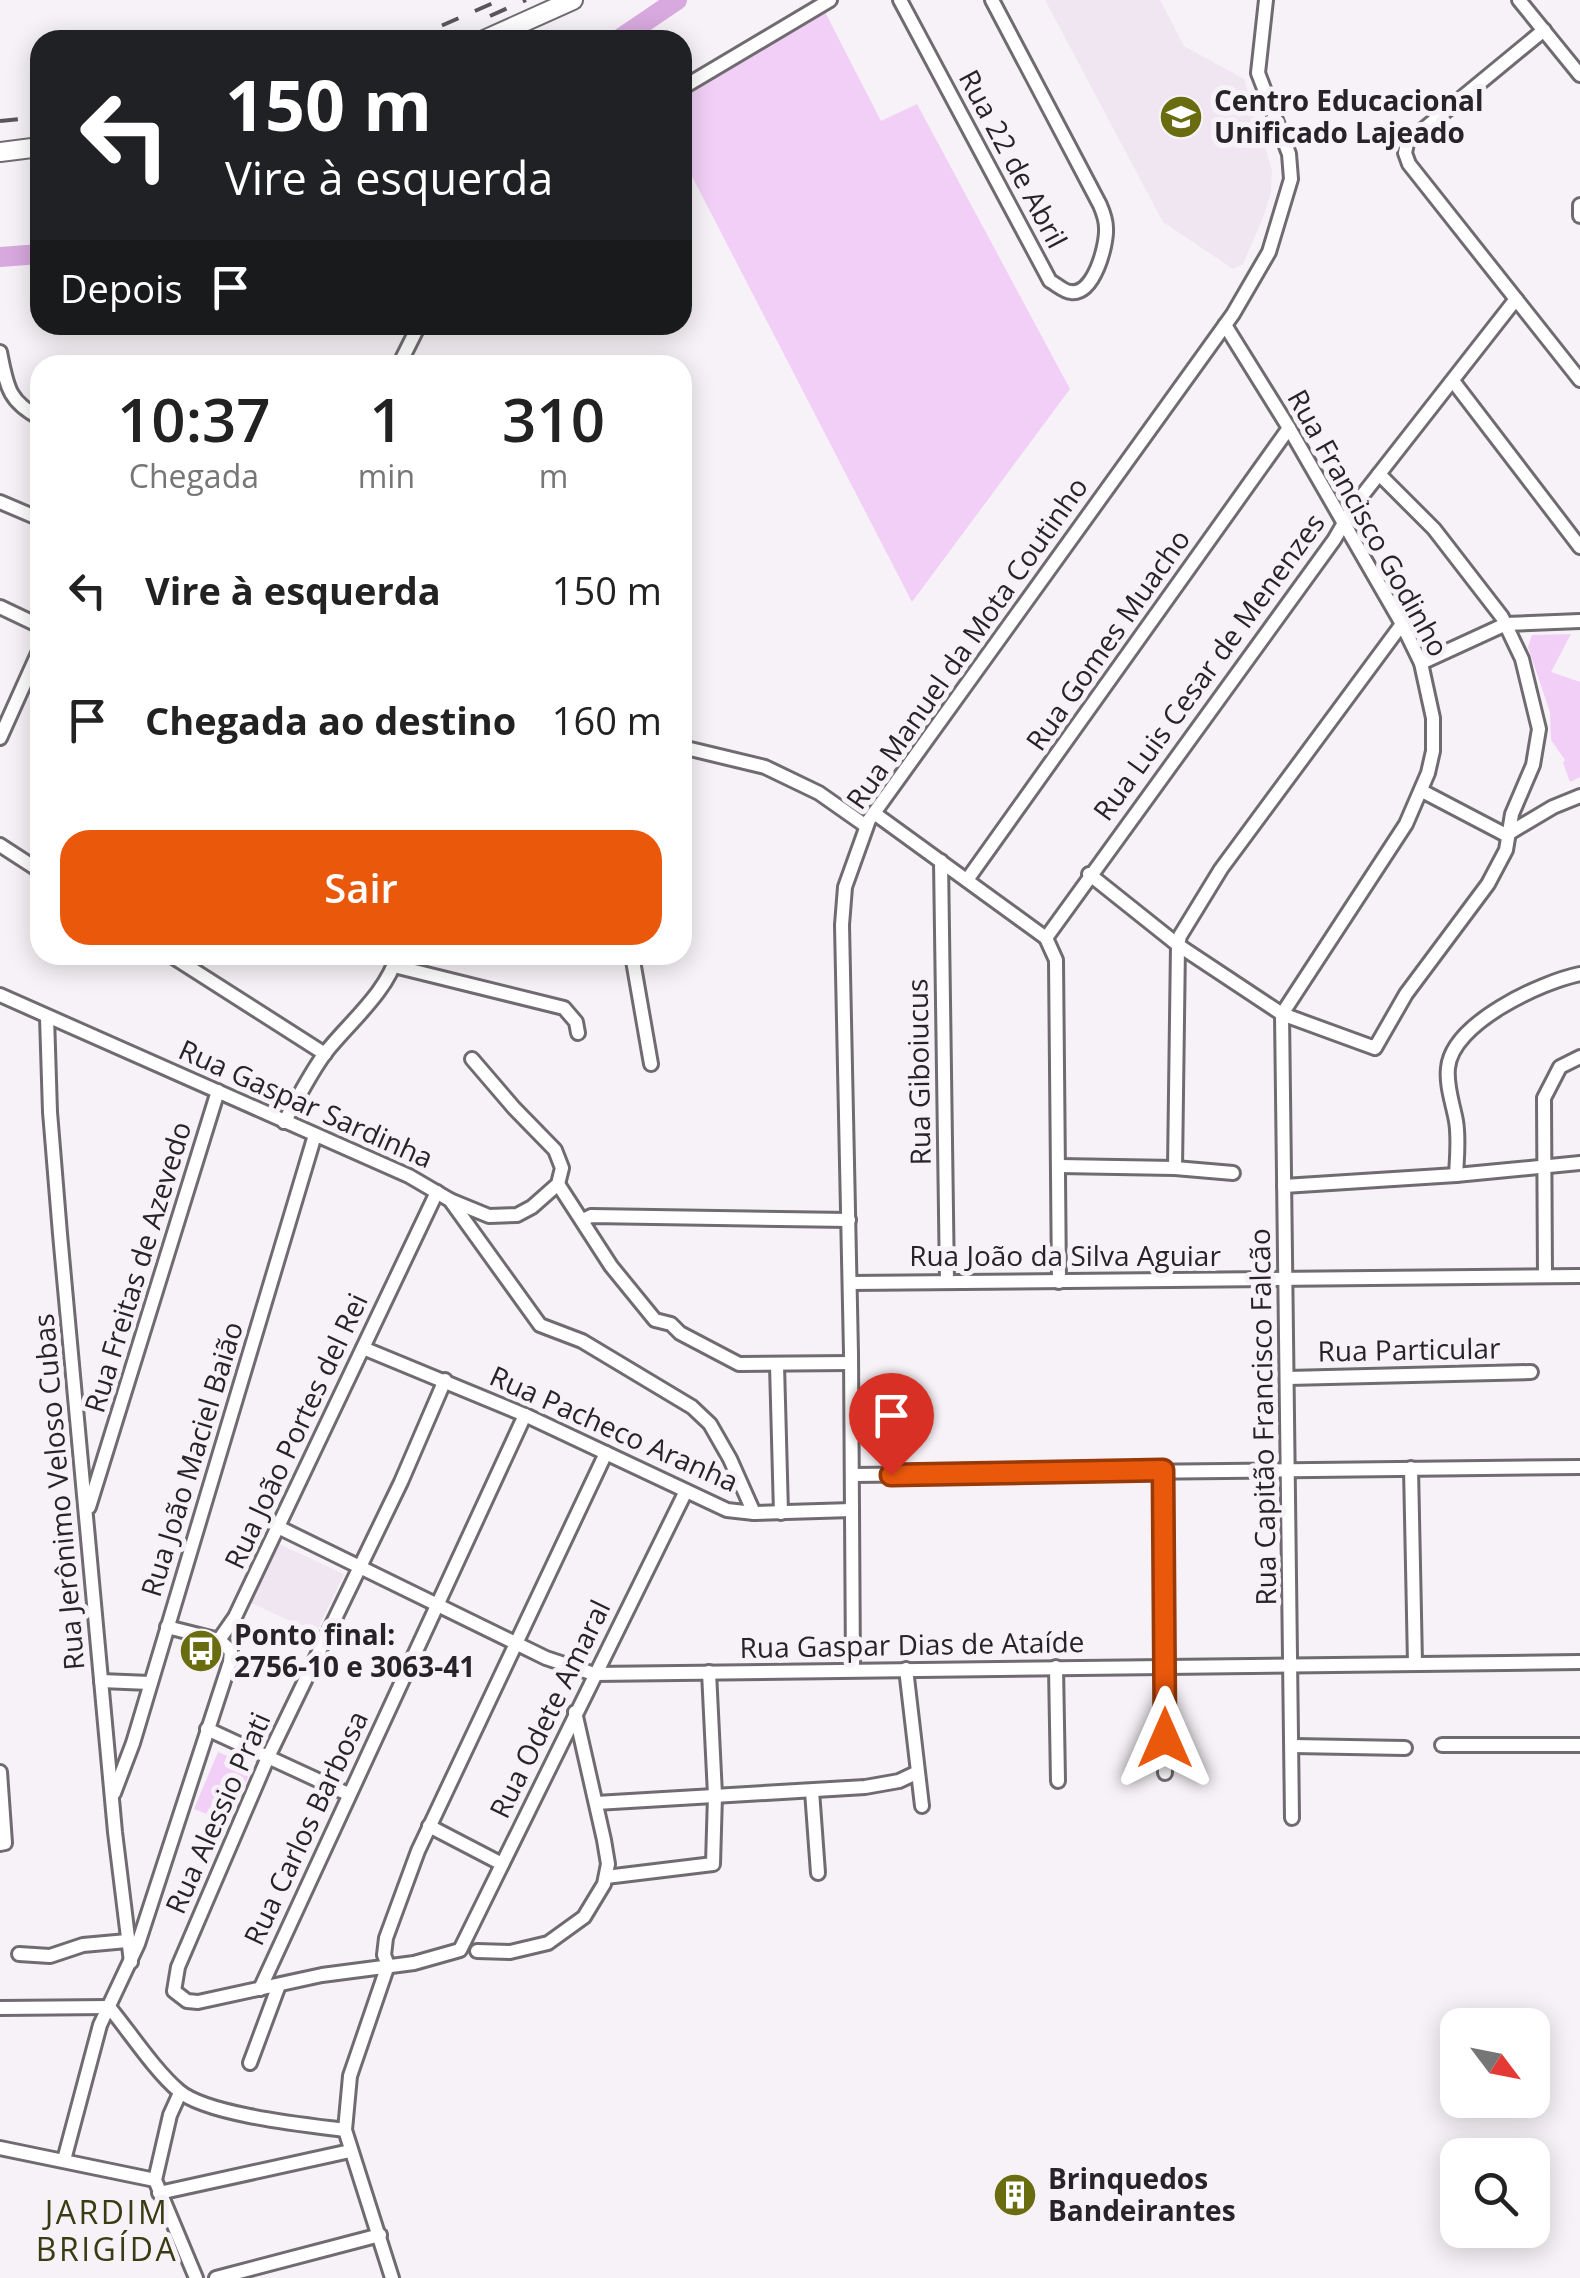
<!DOCTYPE html>
<html lang="pt">
<meta charset="utf-8">
<style>
body{margin:0;font-family:"Open Sans",sans-serif;background:#f2f2f2;color:#222;height:100vh;display:flex;flex-direction:column;font-size:38px;white-space:nowrap}
*{box-sizing:border-box;margin:0}
p{font-size:32px;color:#767676}
.icon{flex:none;width:55px;height:55px;fill:none;stroke:currentColor;stroke-width:2;stroke-linecap:round;stroke-linejoin:round}
.map{position:relative;flex:1;overflow:hidden}
.drawer{position:absolute;left:30px;top:355px;width:662px;height:610px;display:flex;flex-direction:column;background:#fff;border-radius:30px;box-shadow:0 5px 25px #0003}
.drawer>*{flex:none}
.guide{position:absolute;left:30px;top:30px;width:662px;height:305px;border-radius:30px;box-shadow:0 5px 25px #0003;background:#202124;color:#fff;overflow:hidden}
.needle{width:65px;rotate:122deg}
.tools{position:absolute;left:1440px;top:2008px;display:grid;gap:20px}
.tools a{display:grid;place-items:center;width:110px;height:110px;border-radius:20px;background:#fff;box-shadow:0 5px 25px #0003;font-size:50px}
.pin{position:absolute;display:grid;place-items:center;width:85px;height:85px;color:#fff;margin:-102px -42px;border-radius:50% 50% 50% 0;rotate:-45deg;box-shadow:0 0 10px #0007}
.pin .icon{rotate:45deg}
.me{position:absolute;width:110px;margin:-55px;rotate:0deg;stroke-linejoin:round;filter:drop-shadow(0 0 8px #0008)}
.turn{display:flex;align-items:center;gap:35px;height:210px;padding:0 30px;font-size:45px}
.turn .icon{width:130px;height:130px;stroke-width:2.5}
.turn b{display:block;font-size:70px;line-height:85px}
.then{display:flex;align-items:center;height:95px;padding:0 30px;background:#0003;gap:20px;font-size:38px}
.eta{display:flex;justify-content:space-evenly;align-items:center;height:170px;text-align:center}
.eta b{font-size:60px;font-weight:600;line-height:70px}
.button{display:flex;gap:20px;margin-top:auto;padding:20px 30px}
.button a{flex:1;height:115px;border-radius:30px;background:#ea580c;color:#fff;font-size:40px;font-weight:600;line-height:115px;text-align:center}
ul{padding:0;list-style:none}
li{display:flex;align-items:center;gap:30px;height:130px;padding:0 30px}
li div{flex:1}
li b{display:block;font-size:38px}
li em{font-style:normal}
.map>svg:first-child{display:block}
</style>
<div class="map">
<svg width="1580" height="2278" viewBox="0 0 1580 2278">
<rect width="100%" height="100%" fill="#f7f2f7"/>
<g fill="#f0e6f2">
<path d="M1045 0H1160L1184 46 1244 79 1272 170 1271 192 1264 215 1243 264 1233 269 1163 222Z"/>
<path d="M277 1543 344 1574 316 1633 249 1602Z"/>
</g>
<g fill="#f2cff7">
<path d="M825 12 881 121 917 104 1070 389 912 602 683 159V98Z"/>
<path d="M1571 634 1551 672 1580 682V777L1570 782 1563 763 1565 760 1551 740 1550 712 1528 647 1532 635Z"/>
<path d="M218 1752 252 1767 229 1823 194 1809Z"/>
</g>
<g fill="none" stroke-linecap="round" stroke-linejoin="round">
<g stroke="#d8a9df" stroke-width="20">
<path d="M618 40 677 0"/>
<path d="M0 257 40 254"/>
</g>
<g stroke="#706b70" stroke-width="18">
<g id="minor">
<path d="M900 0 1050 281C1056 284 1064 292 1071 292 1094 295 1107 245 1106 228 1106 220 1103 212 1100 205L992 0"/>
<path d="M1519 0 1580 75"/>
<path d="M1544 30 1407 143 1405 153 1409 164 1580 380"/>
<path d="M682 88 830 0"/>
<path d="M1580 205V216"/>
<path d="M1225 325 1289 428 1402 624 1421 663 1433 718V751L1428 773 1406 824 1282 1014"/>
<path d="M0 352C7 387 8 401 40 418"/>
<path d="M399 365 419 325"/>
<path d="M1453 381 1580 547"/>
<path d="M0 502 40 519"/>
<path d="M0 607 40 626"/>
<path d="M1421 663 1506 624 1580 621"/>
<path d="M0 738 40 649"/>
<path d="M682 747 765 767 819 793 866 826"/>
<path d="M1422 791 1506 835"/>
<path d="M874 813 1046 938"/>
<path d="M1506 835 1553 807 1580 796"/>
<path d="M0 845 40 871"/>
<path d="M941 861 947 1282"/>
<path d="M1089 874 1178 945 1282 1014 1375 1048 1406 994 1488 884 1506 850 1512 814 1533 765 1539 729 1522 659 1502 617 1434 529 1379 474"/>
<path d="M967 880 1289 428"/>
<path d="M170 955 325 1054"/>
<path d="M632 955 651 1064"/>
<path d="M394 966 564 1008 576 1022 578 1033"/>
<path d="M0 995 409 1176 450 1200 540 1325 582 1341 692 1407 710 1424 730 1459 754 1513"/>
<path d="M1282 1014 1292 1818"/>
<path d="M47 1017 50 1112 60 1234 115 1832 131 1962"/>
<path d="M284 1122C298 1099 310 1073 326 1052 349 1023 388 991 397 955"/>
<path d="M1059 1166 1175 1168 1233 1173"/>
<path d="M1175 1168 1178 945 1180 936 1221 869 1402 624"/>
<path d="M1456 1175C1457 1157 1459 1139 1456 1121 1453 1104 1446 1086 1448 1068 1452 1023 1541 982 1580 974"/>
<path d="M558 1184 611 1266 655 1320 671 1324 680 1333 739 1364 851 1363"/>
<path d="M1284 1186 1456 1175 1580 1163"/>
<path d="M450 1200 489 1216 517 1215 532 1207 558 1184 562 1168 555 1150 514 1108 472 1059"/>
<path d="M583 1220 591 1216 849 1220"/>
<path d="M1545 1276 1544 1098 1560 1067 1580 1057"/>
<path d="M1059 1282 1056 960 1046 938 1334 540 1354 506 1516 299"/>
<path d="M850 1283 1580 1276"/>
<path d="M363 1348 525 1415 727 1510 754 1513 852 1510"/>
<path d="M777 1365 781 1513"/>
<path d="M1288 1378 1531 1372"/>
<path d="M445 1380 401 1482 269 1755 178 1967 174 1991 187 2001 198 2002 322 1975 414 1963 460 1950 686 1491"/>
<path d="M1411 1468 1415 1663"/>
<path d="M1163 1471 1165 1773"/>
<path d="M852 1475 1580 1467"/>
<path d="M89 1507 218 1091"/>
<path d="M278 1527 546 1658 594 1674 1580 1662"/>
<path d="M219 1640 235 1617 437 1192"/>
<path d="M1056 1667 1058 1781"/>
<path d="M906 1669 922 1806"/>
<path d="M853 1670 851 1353 842 925 845 887 869 820 1233 314 1269 252 1291 179 1289 154 1258 73 1266 0"/>
<path d="M101 1681 150 1683"/>
<path d="M207 1729 348 1794"/>
<path d="M1442 1745H1580"/>
<path d="M1293 1746 1405 1748"/>
<path d="M0 1772 5 1843 0 1844"/>
<path d="M812 1791 818 1873"/>
<path d="M114 1793 133 1743 315 1135"/>
<path d="M596 1803 865 1787 899 1781 916 1773"/>
<path d="M429 1826 502 1864"/>
<path d="M606 1877 713 1864 715 1795 709 1672"/>
<path d="M477 1951 510 1952 548 1943 584 1917 604 1884 608 1864 604 1840 575 1712"/>
<path d="M19 1954 50 1956 83 1945 127 1941"/>
<path d="M388 1965 384 1955 386 1938 418 1851 606 1453"/>
<path d="M388 1965 350 2076 345 2130 392 2278"/>
<path d="M260 1989 525 1415"/>
<path d="M109 2007C129 2031 155 2071 179 2091 207 2115 307 2125 345 2130"/>
<path d="M0 2008 109 2007"/>
<path d="M250 2063 279 1985"/>
<path d="M180 2093 170 2115 155 2180 196 2278"/>
<path d="M0 2148 155 2180"/>
<path d="M64 2160 100 2025 138 1944 230 1662 231 1651 219 1640 167 1627"/>
<path d="M159 2193 350 2151"/>
<path d="M216 2278 380 2235"/>
</g>
</g>
<g stroke="#706b70" stroke-width="22">
<g id="secondary">
<path d="M484 40 573 0"/>
<path d="M0 152 40 147"/>
</g>
</g>
<use href="#minor" stroke="#fff" stroke-width="12"/>
<use href="#secondary" stroke="#fff" stroke-width="18"/>
<g stroke="#595659" stroke-width="4" stroke-dasharray="18 18" stroke-linecap="butt">
<path d="M490 16 526 0"/>
<path d="M409 40 500 0"/>
<path d="M0 121 40 117"/>
</g>
</g>
<g fill="none" stroke-linecap="round" stroke-linejoin="round">
<g stroke="#983908" stroke-width="25">
<path id="route" d="M891 1475 1163 1470 1165 1738"/>
</g>
<use href="#route" stroke="#ea580c" stroke-width="18"/>
</g>
<defs>
<g id="school-disc" transform="scale(2.25)"><circle r="9.5" fill="#696d10" stroke="#f7f2f7"/><path d="M0-5L7-2L0 1L-7-2ZM-4 1L0 2.5L4 1V4Q0 6-4 4Z" fill="#fff"/></g>
<g id="bus-disc" transform="scale(2.25)"><circle r="9.5" fill="#696d10" stroke="#f7f2f7"/><path d="M-5-6H5V4H4V6H2V4H-2V6H-4V4H-5ZM-3.5-4V0h7V-4ZM-3.5 1.2v1.5H-2V1.2ZM2 1.2v1.5H3.5V1.2Z" fill="#fff"/></g>
<g id="building-disc" transform="scale(2.25)"><circle r="9.5" fill="#696d10" stroke="#f7f2f7"/><path d="M-4-6H4V6H1V3H-1V6H-4ZM-2.5-4.3h1.7v1.8h-1.7ZM.8-4.3h1.7v1.8H.8ZM-2.5-1h1.7V.8h-1.7ZM.8-1h1.7V.8H.8Z" fill="#fff"/></g>
</defs>
<g fill-rule="evenodd">
<use href="#school-disc" x="1181" y="117"/>
<use href="#bus-disc" x="201" y="1651"/>
<use href="#building-disc" x="1015" y="2195"/>
</g>
<g text-anchor="middle" stroke-width="10" stroke-linejoin="round" paint-order="stroke">
<g font-size="28" font-weight="bold" fill="#262426" stroke="#f7f2f7" text-anchor="start">
<text x="1214" y="111">Centro Educacional<tspan x="1214" dy="32">Unificado Lajeado</tspan></text>
<text x="234" y="1645">Ponto final:<tspan x="234" dy="32">2756-10 e 3063-41</tspan></text>
<text x="1048" y="2189">Brinquedos<tspan x="1048" dy="32">Bandeirantes</tspan></text>
</g>
<g font-size="28" fill="#262426" stroke="#f7f2f7">
<text transform="translate(1013 159) rotate(62)" y="10">Rua 22 de Abril</text>
<text transform="translate(1368 523) rotate(61)" y="10">Rua Francisco Godinho</text>
<text transform="translate(1108 640) rotate(-55)" y="10">Rua Gomes Muacho</text>
<text transform="translate(967 643) rotate(-55)" y="10">Rua Manuel da Mota Coutinho</text>
<text transform="translate(1209 667) rotate(-54)" y="10">Rua Luis Cesar de Menenzes</text>
<text transform="translate(919 1072) rotate(-91)" y="10">Rua Giboiucus</text>
<text transform="translate(306 1104) rotate(24)" y="10">Rua Gaspar Sardinha</text>
<text x="1065" y="1266">Rua João da Silva Aguiar</text>
<text transform="translate(138 1267) rotate(-73)" y="10">Rua Freitas de Azevedo</text>
<text transform="translate(1409 1350) rotate(-1)" y="10">Rua Particular</text>
<text transform="translate(1263 1417) rotate(-91)" y="10">Rua Capitão Francisco Falcão</text>
<text transform="translate(614 1429) rotate(24)" y="10">Rua Pacheco Aranha</text>
<text transform="translate(296 1431) rotate(-65)" y="10">Rua João Portes del Rei</text>
<text transform="translate(192 1459) rotate(-73)" y="10">Rua João Maciel Baião</text>
<text transform="translate(59 1492) rotate(-95)" y="10">Rua Jerônimo Veloso Cubas</text>
<text transform="translate(912 1645) rotate(-1)" y="10">Rua Gaspar Dias de Ataíde</text>
<text transform="translate(550 1709) rotate(-64)" y="10">Rua Odete Amaral</text>
<text transform="translate(218 1813) rotate(-66)" y="10">Rua Alessio Prati</text>
<text transform="translate(306 1828) rotate(-65)" y="10">Rua Carlos Barbosa</text>
</g>
<g font-size="32" letter-spacing="2.5" fill="#393c13" stroke="#f7f2f7">
<text x="107" y="2224">JARDIM<tspan x="107" dy="37">BRIGÍDA</tspan></text>
</g>
</g>
</svg>
<div class="tools">
<a><svg class="needle" viewBox="-14 -14 28 28"><path d="M0-13l5 13h-10z" fill="#e53935"/><path d="M0 13l5-13h-10z" fill="#767676"/></svg></a>
<a><svg class="icon" aria-label="search" viewBox="0 0 24 24"><circle cx="10" cy="10" r="6"/><path d="M15 15l6 6"/></svg></a>
</div>
<div class="pin" style="left:891px;top:1475px;background:#d93025"><svg class="icon" aria-label="arrive" viewBox="0 0 24 24"><path d="M6 21V4h12l-3 4 3 4H6"/></svg></div>
<svg class="me" style="left:1165px;top:1738px" viewBox="-20 -20 40 40"><path d="M0-17L14 15 0 8-14 15z" fill="#ea580c" stroke="#fff" stroke-width="4"/></svg>
<div class="guide">
<div class="turn"><svg class="icon" aria-label="left" viewBox="0 0 24 24"><path d="M17 20v-9H6M10 6l-5 5 5 5"/></svg><div><b>150 m</b>Vire à esquerda</div></div>
<div class="then">Depois<svg class="icon" aria-label="arrive" viewBox="0 0 24 24"><path d="M6 21V4h12l-3 4 3 4H6"/></svg></div>
</div>
<section class="drawer">
<div class="eta">
<div><b>10:37</b><p>Chegada</p></div>
<div><b>1</b><p>min</p></div>
<div><b>310</b><p>m</p></div>
</div>
<ul>
<li><svg class="icon" aria-label="left" viewBox="0 0 24 24"><path d="M17 20v-9H6M10 6l-5 5 5 5"/></svg><div><b>Vire à esquerda</b></div><em>150 m</em></li>
<li><svg class="icon" aria-label="arrive" viewBox="0 0 24 24"><path d="M6 21V4h12l-3 4 3 4H6"/></svg><div><b>Chegada ao destino</b></div><em>160 m</em></li>
</ul>
<div class="button"><a>Sair</a></div>
</section>
</div>
